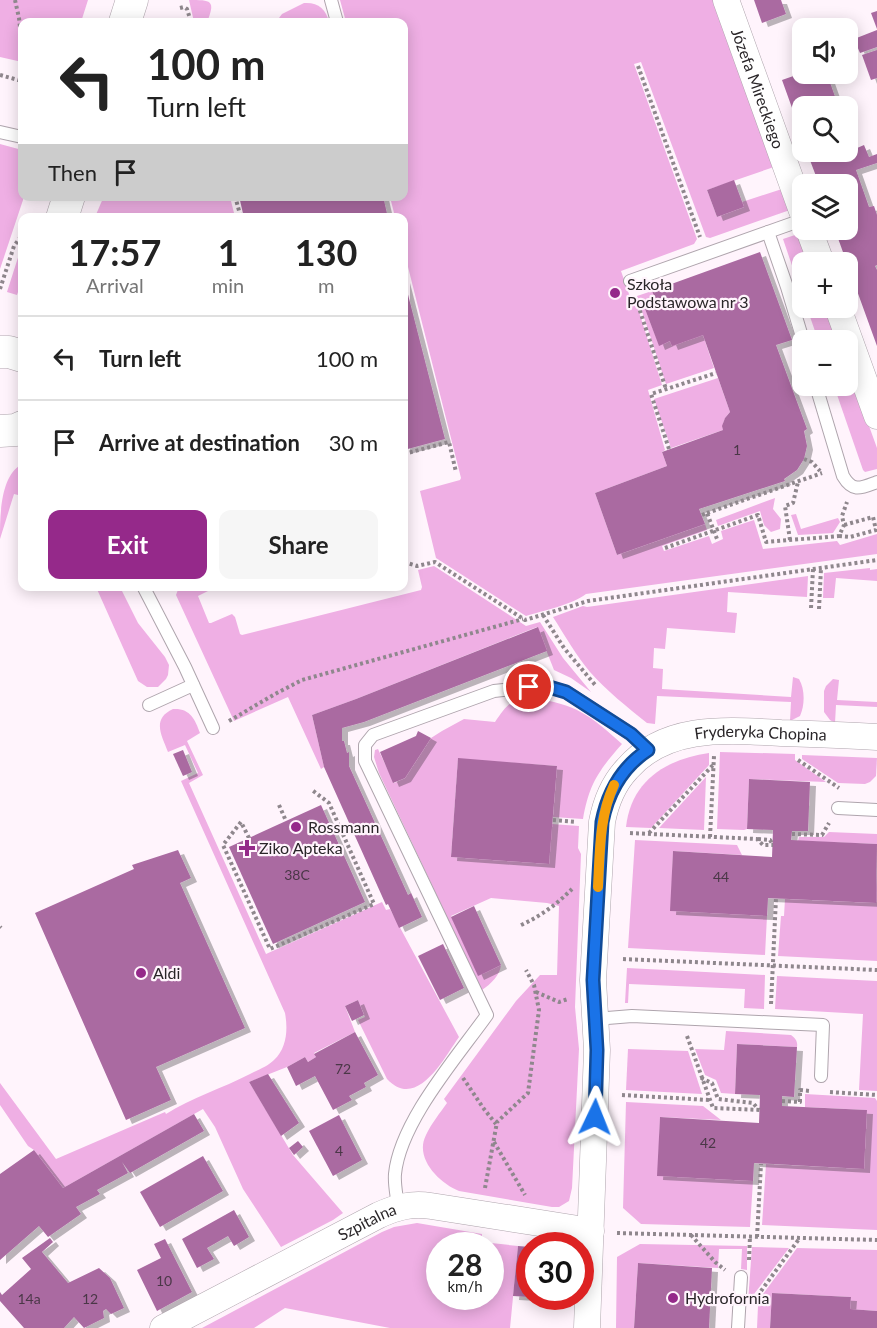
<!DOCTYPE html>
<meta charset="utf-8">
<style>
body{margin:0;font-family:Lato,sans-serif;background:#f6f6f6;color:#222;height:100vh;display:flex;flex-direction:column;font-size:22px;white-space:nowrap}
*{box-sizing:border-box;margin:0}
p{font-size:20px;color:#767676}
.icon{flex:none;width:33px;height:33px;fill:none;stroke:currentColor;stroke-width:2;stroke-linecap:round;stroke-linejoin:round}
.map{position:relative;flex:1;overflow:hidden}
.details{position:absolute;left:18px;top:213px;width:390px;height:378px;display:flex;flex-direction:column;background:#fff;border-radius:12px;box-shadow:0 3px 15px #0003}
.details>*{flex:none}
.guide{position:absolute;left:18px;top:18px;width:390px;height:183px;border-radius:12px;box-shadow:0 3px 15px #0003;background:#fff;color:#222;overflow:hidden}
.fabs{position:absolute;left:792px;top:18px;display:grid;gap:12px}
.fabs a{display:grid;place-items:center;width:66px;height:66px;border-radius:12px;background:#fff;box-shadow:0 3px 15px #0003;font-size:30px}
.speed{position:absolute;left:426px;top:1232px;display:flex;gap:12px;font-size:30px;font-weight:700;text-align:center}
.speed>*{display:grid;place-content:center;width:78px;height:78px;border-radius:50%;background:#fff;box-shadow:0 3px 15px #0003;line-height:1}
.speed small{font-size:15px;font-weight:400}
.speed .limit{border:9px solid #d22;background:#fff;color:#111}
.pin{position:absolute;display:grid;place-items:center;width:51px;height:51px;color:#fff;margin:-26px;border:3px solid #fff;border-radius:50%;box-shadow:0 2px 6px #0007}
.me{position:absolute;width:66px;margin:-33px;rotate:2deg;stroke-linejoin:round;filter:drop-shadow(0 0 4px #0008)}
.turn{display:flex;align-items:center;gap:21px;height:126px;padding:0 30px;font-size:27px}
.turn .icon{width:78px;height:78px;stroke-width:2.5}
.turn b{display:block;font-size:42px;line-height:51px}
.then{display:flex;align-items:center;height:57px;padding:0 30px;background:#0003;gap:12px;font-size:22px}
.eta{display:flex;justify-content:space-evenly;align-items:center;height:102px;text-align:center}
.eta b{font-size:36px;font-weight:700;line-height:42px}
.cta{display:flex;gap:12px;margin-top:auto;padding:12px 30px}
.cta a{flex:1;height:69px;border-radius:12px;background:#95298a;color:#fff;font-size:24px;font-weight:700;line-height:69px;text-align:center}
.cta a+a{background:#f6f6f6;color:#222}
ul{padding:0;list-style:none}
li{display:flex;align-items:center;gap:18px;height:84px;padding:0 30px;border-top:2px solid #e0e0e0}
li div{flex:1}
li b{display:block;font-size:22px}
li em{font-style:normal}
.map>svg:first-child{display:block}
</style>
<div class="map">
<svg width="877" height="1328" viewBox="0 0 877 1328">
<defs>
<filter id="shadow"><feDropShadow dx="6" dy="4" stdDeviation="0" flood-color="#0004"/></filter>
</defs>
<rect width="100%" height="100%" fill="#fff4fc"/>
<g fill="#efafe4" fill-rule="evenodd">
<path d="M0 0H88L81 22H22V62L0 57Z"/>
<path d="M189 0C211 0 216 0 207 22H194Z"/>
<path d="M340 0H713L774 167 707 190 717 217 744 207 742 202 782 189 790 210 710 238 706 237 641 62 634 64 697 239 694 244 621 271 630 297 634 296 662 385 648 390 665 450 662 452 667 466 595 493 617 555 705 524 707 530 662 546 664 551 709 536 712 544 723 539 721 531 754 520 763 549 837 541 840 545 877 534V554L586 594C574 604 542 611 526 616L436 558 420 491 460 480 461 478 404 251V218L395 217 390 197 404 196V22H346Z"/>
<path d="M304 3C318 2 326 9 329 22H276L282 14Z"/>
<path d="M0 144 22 150V196L24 197 0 269Z"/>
<path d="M104 196 230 197 235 217H95Z"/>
<path d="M798 234 809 262H802V295L783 239Z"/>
<path d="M22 245V280L17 295 7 292Z"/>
<path d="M652 291 654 296 642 301 659 345 670 341 703 335 714 368 666 384 637 296Z"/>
<path d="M807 308H825L837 340H818Z"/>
<path d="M848 368 877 448V469L865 472 863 470 834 386H848Z"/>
<path d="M718 378 730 412C725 417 722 423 723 430L671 448 654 399Z"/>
<path d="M22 464V496L14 494 0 539C0 516 0 476 22 464Z"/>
<path d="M775 498 773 509 781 519 780 529 771 532 764 525 760 511 718 526 716 520Z"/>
<path d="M796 514 801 529 838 518 840 522 833 533 798 535 791 515Z"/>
<path d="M434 566 526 626 540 622 563 658 591 692 571 678 554 670 537 627 356 699 312 715 324 767 321 769 288 697 234 721 176 595 179 587H215L214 588 198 596 209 623H211L232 614 235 617 240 634 242 635 421 590 422 587 418 570Z"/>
<path d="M870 568V570L877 569V581L836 578 834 598H823L824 573Z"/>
<path d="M808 576 807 597 728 592 727 612 737 613 735 633 667 628 665 649 654 648 653 668 663 669 662 689 791 697 793 677 799 679C805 689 805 705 800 716L790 721 791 702 657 696 655 724 647 723C627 707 607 691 590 672 576 655 565 636 553 617L583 606 587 607Z"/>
<path d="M96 587H120L138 623 165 657 169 665 168 675 166 679 158 687H147L138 681Z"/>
<path d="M833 679 839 680 837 700 877 702V707L836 705 835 723 830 720 824 712V691L826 686Z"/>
<path d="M532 698C576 704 590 715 622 744 599 770 589 784 583 819L553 817 557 766 458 759 451 857 549 864 552 824 579 826 578 848 581 854 575 1007 579 1049 572 1188 569 1201 559 1207H552L459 1191C439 1183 414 1158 426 1135 431 1124 440 1113 447 1103L444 1099 516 1001 540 975H557L559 906 547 903 491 898 451 916 478 975 501 965C500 975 491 984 482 990L481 989 379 773 374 757 375 750 378 749 394 783 405 778 431 738 442 731 464 719 495 722C507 705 510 699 532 698Z"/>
<path d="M173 709C190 708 195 719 200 733L187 741 203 775 189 783 266 954 382 902 386 910 390 909 459 1037C444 1058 417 1111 387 1079L358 1020 365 1017 358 1000 345 1006 355 1032 314 1053 316 1057 308 1062 305 1057 287 1067 249 1082 293 1155 343 1213 333 1220 281 1247 243 1189 215 1127 203 1109 63 1188 34 1150 28 1146 0 1105V1083L56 1159 165 1112 166 1114C191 1098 223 1088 250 1074 258 1070 268 1066 274 1060 287 1048 288 1029 285 1013L181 781 198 773 185 745 168 752C162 736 151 719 173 709Z"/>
<path d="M720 752 795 754V760L826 782 749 779 747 829 744 830 717 829Z"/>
<path d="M709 753V765L651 828 626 827C631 781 666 759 709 753Z"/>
<path d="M802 755 877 758 876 776 870 782 865 784 838 783 802 759Z"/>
<path d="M706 777 704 830 659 828Z"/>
<path d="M829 832 877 834V844L798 841 799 837H824Z"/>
<path d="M635 840 737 845 742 855 673 851 671 911 767 916 765 955 628 948Z"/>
<path d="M877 872V961L778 956 781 916H784L785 899 875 903Z"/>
<path d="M627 968 765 975 764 1009 744 1008 745 989 629 984 628 1003H625Z"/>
<path d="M777 976 877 981V1091L859 1090 863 1014 775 1009Z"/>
<path d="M726 1031 791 1035C795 1038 798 1041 797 1047L737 1044 735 1094 721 1093 716 1080 705 1075 695 1049 724 1050Z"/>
<path d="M628 1049 688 1051 702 1094 626 1090Z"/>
<path d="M805 1094 875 1098 877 1101V1230L762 1225 766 1164 864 1169 867 1110 805 1107Z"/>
<path d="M626 1102 703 1106 721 1120 660 1117 658 1176 753 1181 750 1227 641 1224 623 1208Z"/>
<path d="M417 1223 482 1234V1242L518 1246 510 1328H390L285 1308 254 1328H202L382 1232 394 1227ZM440 1245H490V1296H440Z"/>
<path d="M640 1244 747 1246V1270L741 1269 742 1249H719L718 1268 638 1263 634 1328H616L617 1257Z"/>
<path d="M752 1247 789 1248 748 1302Z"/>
<path d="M797 1248 877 1250V1311L850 1309 851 1297 772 1293 770 1328H757L758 1306 755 1305Z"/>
</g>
<g fill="#aa6aa1" filter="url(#shadow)">
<path d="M754 0H781L786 14 762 23Z"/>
<path d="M877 11V29L871 13Z"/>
<path d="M877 30V47L860 53 854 39Z"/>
<path d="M877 50V78L871 80 862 55Z"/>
<path d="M802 73 827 74 838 105 834 106H802V117L796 119 782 80Z"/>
<path d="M864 145 869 157 877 154V163L856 170 869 207 874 206 877 215V265L875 266 877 270V346L835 230H848V184H819L808 155 810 154V152H848Z"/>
<path d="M734 180 744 207 717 217 707 190Z"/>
<path d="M239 196H383L388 218H244Z"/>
<path d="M760 252 792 340 776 345 807 429 804 431 807 446 804 459 797 470 784 479 785 481 699 509 705 524 617 555 595 493 667 466 662 452 723 430 722 426 725 418 730 412 703 335 672 346 670 341 659 346 642 301 654 296 652 291Z"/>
<path d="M404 279 445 439 404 450Z"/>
<path d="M538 627 547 651 364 722 342 728V741H344L347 753 349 752V766L408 895 411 893 422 917 399 928 388 904 386 905 324 767 312 715 356 699Z"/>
<path d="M418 731 431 738 405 778 393 783 380 752 416 736Z"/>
<path d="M183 750 192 772 183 776 173 754Z"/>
<path d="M458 758 557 766 549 864 451 857Z"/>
<path d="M749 779 810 782 808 831H792L791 840 877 844 876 903 768 898 767 916 670 911 673 851 772 857 773 830 747 829Z"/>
<path d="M321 805 365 902 273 944 229 847Z"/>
<path d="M178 850 191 878 180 883 245 1028 156 1067 171 1100 126 1120 35 913 134 869 132 865Z"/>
<path d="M474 906 501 965 478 976 451 917Z"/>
<path d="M443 944 464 988 440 1000 418 956Z"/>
<path d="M358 1000 364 1015 352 1021 345 1006Z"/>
<path d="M355 1032 378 1075 364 1083 366 1087 349 1096 352 1100 333 1110 315 1076 296 1086 287 1067 305 1057 308 1062 316 1057 314 1054Z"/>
<path d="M737 1044 797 1047 794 1097 782 1096V1106L867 1110 864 1169 754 1163 753 1181 657 1176 660 1117 759 1123 760 1095 735 1094Z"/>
<path d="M268 1074 299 1123 281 1136 249 1082Z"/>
<path d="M194 1114 204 1131 130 1173 122 1162 128 1173 97 1190 100 1194 76 1207 81 1214 48 1237 39 1226 0 1260V1174L34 1150 63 1188Z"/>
<path d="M339 1115 362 1160 333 1176 309 1131Z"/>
<path d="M298 1141 303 1147 294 1155 289 1148Z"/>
<path d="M203 1156 223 1191 160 1227 140 1192Z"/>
<path d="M234 1210 249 1237 234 1246 228 1236 207 1248 214 1259 197 1268 182 1239Z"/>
<path d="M50 1238 53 1242 42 1252 68 1283 99 1268 110 1278 124 1308 111 1314 106 1309 103 1311 104 1318 84 1328 74 1317 64 1328H24L0 1301V1292L2 1295 31 1269 22 1258Z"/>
<path d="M165 1239 192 1292 157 1311 137 1270 161 1258 154 1244Z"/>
<path d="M518 1246 530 1247V1297L513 1296Z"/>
<path d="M638 1263 712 1268 709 1328H634Z"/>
<path d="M772 1293 851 1297 850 1309 877 1311V1328H770Z"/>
</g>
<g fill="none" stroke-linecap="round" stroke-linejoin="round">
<g stroke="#afa5ad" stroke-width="14">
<g id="service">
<path d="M331 0 337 22"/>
<path d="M0 132 22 137"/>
<path d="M768 232 787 287 803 340"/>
<path d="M630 281 802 220"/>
<path d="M816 386 843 476C853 493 861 488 877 482"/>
<path d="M143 586 185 667 213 728"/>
<path d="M149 705 193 685"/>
<path d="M838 808 877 810"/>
<path d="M595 1019 632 1016 823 1025 821 1076"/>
<path d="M398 1207C397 1196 394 1185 395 1174 400 1122 457 1057 487 1015L365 761V745L373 735 494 691 529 687H549L566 692 631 734 648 750"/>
<path d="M738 1328 741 1277"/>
</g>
</g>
<g stroke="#afa5ad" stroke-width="27">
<g id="minor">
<path id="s1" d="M726 0 802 211"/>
<path d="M809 230 821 262"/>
<path d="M838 308 877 416"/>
<path id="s2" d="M163 1328 379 1215C397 1207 411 1203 431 1206L591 1231"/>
<path id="s3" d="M587 1328 597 1050 593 980 602 822C606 801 613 784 627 769 666 724 727 730 781 733 813 734 845 735 877 737"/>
</g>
</g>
<g stroke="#afa5ad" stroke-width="33">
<g id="tertiary">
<path d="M125 22 132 0"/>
<path d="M62 218 69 196"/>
<path d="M0 352H9L22 356"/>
<path d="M0 431 16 430 22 427"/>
</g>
</g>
<g stroke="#8f878d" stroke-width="4" stroke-dasharray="3 3" stroke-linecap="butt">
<path d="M15 0 19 18 22 46"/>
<path d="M180 8 184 7 187 9 191 22"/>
<path d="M638 66 700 237"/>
<path d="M0 75 22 81"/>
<path d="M235 196 241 218"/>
<path d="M0 289 14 246 22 235"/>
<path d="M636 299 666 389"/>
<path d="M669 449 651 394 716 373"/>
<path d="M404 454 449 442 456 472"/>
<path d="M804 459 812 462 820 471"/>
<path d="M707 513 822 473"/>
<path d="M702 515 707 513 717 539"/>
<path d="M839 536 850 537 876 530 873 517 844 525"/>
<path d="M790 540 785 506 793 503 798 482"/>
<path d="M665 548 758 515 766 542 839 536 844 525 842 516 847 502"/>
<path d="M404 562 417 566 435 562 525 620 588 601 877 560"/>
<path d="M811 608 813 569"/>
<path d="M819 609 821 568"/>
<path d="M543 615 564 648 596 686"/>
<path d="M229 721 275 694 302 680 523 619"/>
<path d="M798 760 839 788"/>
<path d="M279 805 286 821"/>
<path d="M553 820 576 822"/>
<path d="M630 833 757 839 763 845H773"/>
<path d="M649 833 714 764"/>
<path d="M792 834 822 835 829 823"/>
<path d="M710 837 714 756"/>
<path d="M249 838 241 822 223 845 270 949 374 904 329 803 312 790"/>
<path d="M758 839 770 840 773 845"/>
<path d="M521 925C541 916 557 904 572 889"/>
<path d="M0 927 1 928"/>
<path d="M623 959 877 970"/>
<path d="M536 992 559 1002 568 999"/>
<path d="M771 1004 776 898"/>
<path d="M687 1036 713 1108 760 1110"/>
<path d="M463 1078 484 1109 496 1124"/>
<path d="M701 1078 712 1083 718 1099 753 1103 759 1110"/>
<path d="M830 1092 877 1095"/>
<path d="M622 1095 709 1100"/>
<path d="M782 1101 800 1102V1090L810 1091"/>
<path d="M494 1142 525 1195"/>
<path d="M485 1188 497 1122 528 1093 539 1010 534 985 526 970"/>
<path d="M617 1233 877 1240"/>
<path d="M691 1235 715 1262 725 1270"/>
<path d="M757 1237 761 1164"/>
<path d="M749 1260 750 1236"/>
<path d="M761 1291 799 1239"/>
</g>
<use href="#service" stroke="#fff" stroke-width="12"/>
<use href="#minor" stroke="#fff" stroke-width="26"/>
<use href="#tertiary" stroke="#fff" stroke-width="32"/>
</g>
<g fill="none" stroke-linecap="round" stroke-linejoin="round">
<g stroke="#114b97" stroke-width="15">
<path id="route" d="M529 687H549L566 692 631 734 648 750C622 767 608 792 602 822L593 980 597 1050 595 1117"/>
</g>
<use href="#route" stroke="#1a73e8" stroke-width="10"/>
<path stroke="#f59e0b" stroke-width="10" d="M598 887C600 852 599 817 614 785"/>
</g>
<g fill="#95298a" stroke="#fff4fc" stroke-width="2">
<circle cx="615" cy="293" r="6"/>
<circle cx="296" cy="827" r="6"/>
<path d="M244 839h6v6h6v6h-6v6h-6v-6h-6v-6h6z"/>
<circle cx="141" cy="973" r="6"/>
<circle cx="673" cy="1298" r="6"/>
</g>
<g text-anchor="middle" stroke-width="4.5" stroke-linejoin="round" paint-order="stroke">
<g font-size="14" fill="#4a3747">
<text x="737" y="455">1</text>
<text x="297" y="880">38C</text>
<text x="721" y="882">44</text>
<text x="343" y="1074">72</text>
<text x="708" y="1148">42</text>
<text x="339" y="1156">4</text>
<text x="164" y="1286">10</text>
<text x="29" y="1304">14a</text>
<text x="90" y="1304">12</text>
</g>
<g font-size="16" fill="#2a2629" stroke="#fff4fc">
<text dy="6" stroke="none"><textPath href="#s1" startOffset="94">Józefa Mireckiego</textPath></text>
<text dy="6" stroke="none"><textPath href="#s3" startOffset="710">Fryderyka Chopina</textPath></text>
<text dy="6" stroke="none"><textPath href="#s2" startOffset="230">Szpitalna</textPath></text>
</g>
<g font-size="16" fill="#2a2629" stroke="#fff4fc" text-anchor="start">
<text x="627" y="290">Szkoła<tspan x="627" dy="18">Podstawowa nr 3</tspan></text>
<text x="308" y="833">Rossmann</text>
<text x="259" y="854">Ziko Apteka</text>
<text x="153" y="979">Aldi</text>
<text x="685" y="1304">Hydrofornia</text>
</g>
</g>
</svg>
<div class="fabs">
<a><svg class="icon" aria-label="sound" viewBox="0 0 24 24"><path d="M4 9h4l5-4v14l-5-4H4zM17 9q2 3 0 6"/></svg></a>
<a><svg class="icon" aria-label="search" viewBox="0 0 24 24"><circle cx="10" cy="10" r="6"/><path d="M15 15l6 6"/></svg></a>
<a><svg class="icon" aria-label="layers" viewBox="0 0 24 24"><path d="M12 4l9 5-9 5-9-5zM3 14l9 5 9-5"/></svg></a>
<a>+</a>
<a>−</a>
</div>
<div class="speed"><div>28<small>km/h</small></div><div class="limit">30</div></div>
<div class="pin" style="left:529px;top:687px;background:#d93025"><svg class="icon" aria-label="arrive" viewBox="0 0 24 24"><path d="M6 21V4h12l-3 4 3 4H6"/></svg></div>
<svg class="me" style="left:595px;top:1117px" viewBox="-20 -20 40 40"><path d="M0-17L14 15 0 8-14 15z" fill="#1a73e8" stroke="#fff" stroke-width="4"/></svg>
<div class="guide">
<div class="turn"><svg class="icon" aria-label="left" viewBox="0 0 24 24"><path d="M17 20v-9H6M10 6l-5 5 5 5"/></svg><div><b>100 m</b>Turn left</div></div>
<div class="then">Then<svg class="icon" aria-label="arrive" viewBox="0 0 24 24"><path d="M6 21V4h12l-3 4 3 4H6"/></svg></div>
</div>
<section class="details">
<div class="eta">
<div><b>17:57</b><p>Arrival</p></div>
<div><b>1</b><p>min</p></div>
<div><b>130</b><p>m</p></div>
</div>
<ul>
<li><svg class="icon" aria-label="left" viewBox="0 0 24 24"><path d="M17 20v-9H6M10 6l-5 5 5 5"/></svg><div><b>Turn left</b></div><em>100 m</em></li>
<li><svg class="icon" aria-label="arrive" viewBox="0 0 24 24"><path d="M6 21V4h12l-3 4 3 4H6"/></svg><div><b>Arrive at destination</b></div><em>30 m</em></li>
</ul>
<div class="cta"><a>Exit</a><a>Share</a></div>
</section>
</div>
